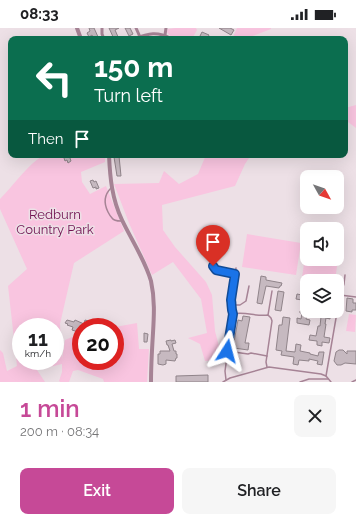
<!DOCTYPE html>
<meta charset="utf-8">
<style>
body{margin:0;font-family:Raleway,sans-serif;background:#f6f6f6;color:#202124;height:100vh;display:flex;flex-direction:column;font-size:15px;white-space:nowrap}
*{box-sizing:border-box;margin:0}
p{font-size:13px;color:#757577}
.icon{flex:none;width:22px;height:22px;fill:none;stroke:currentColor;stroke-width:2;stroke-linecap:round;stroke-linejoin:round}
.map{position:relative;height:354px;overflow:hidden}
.panel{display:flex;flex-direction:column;background:#fff;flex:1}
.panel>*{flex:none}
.hud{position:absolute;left:8px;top:8px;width:340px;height:122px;border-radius:8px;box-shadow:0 4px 16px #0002;background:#0b6e4f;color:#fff;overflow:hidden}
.needle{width:26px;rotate:130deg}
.tools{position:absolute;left:300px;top:142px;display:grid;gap:8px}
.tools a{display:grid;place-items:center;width:44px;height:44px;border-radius:8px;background:#fff;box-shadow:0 4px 16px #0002;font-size:20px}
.speed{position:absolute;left:12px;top:290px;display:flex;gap:8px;font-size:20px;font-weight:700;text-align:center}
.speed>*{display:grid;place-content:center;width:52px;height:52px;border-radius:50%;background:#fff;box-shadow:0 4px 16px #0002;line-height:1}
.speed small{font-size:10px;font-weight:400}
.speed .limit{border:6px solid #d22;background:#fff;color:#111}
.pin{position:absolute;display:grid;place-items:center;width:34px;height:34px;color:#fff;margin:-41px -17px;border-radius:50% 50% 50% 0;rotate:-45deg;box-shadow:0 0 4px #0007}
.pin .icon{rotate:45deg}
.me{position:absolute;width:44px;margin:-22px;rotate:9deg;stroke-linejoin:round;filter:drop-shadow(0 0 3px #0008)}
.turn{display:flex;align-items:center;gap:14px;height:84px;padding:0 20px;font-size:18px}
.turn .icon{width:52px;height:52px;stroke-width:2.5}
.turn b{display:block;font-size:28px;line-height:34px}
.then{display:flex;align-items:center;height:38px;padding:0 20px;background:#0003;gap:8px;font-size:15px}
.round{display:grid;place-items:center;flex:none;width:42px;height:42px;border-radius:8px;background:#f6f6f6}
.headline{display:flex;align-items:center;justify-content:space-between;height:68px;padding:0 20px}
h1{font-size:24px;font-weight:600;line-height:30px;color:#c64997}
.button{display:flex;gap:8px;margin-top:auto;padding:8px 20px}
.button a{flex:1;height:46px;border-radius:8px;background:#c64997;color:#fff;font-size:16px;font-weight:600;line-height:46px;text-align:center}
.button a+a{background:#f6f6f6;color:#202124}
.status{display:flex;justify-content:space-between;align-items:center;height:28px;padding:0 20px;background:#fff;direction:ltr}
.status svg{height:11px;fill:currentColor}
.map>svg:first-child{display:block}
</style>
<div class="status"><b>08:33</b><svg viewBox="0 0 49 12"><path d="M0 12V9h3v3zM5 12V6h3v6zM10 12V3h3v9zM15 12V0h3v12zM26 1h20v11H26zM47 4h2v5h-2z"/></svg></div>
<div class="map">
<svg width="356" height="354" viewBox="0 0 356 354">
<rect width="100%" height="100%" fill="#ede0e6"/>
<g fill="#f9c5e0" fill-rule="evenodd">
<path d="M175 0H196L197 2 193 9C183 11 173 14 167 4L168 1Z"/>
<path d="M237 0H271V1L245 11H232Z"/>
<path d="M356 77V100L348 94 345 80Z"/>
<path d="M44 127H105V134L81 144 82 154 90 166 106 158 124 203 74 235 60 296 62 331 65 312 72 309 81 311V333H115V299L137 295 139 321H149L147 354H104L103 351 78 342 73 343 69 354H60L59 353 62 344V336L37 342 45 354H0V322L3 325 7 343 17 338 8 258 27 241 0 181V171C13 158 28 136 44 127ZM21 299H55V333H21Z"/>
<path d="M206 127H251L245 136 235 158 162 177 163 202 175 219 206 254 212 267 215 303 220 322 215 332 205 333 200 316 188 310 207 305 201 271 173 234 152 247 129 195 114 156 159 155 164 143 179 156 198 146Z"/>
<path d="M309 196 342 201 335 253H324L302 250 307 213V231H337V201H309Z"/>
<path d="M247 206 301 215 296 247 242 239Z"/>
<path d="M349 286 356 287 355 304 346 303Z"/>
</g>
<g fill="#c6b9c0" stroke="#90848a">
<path d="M89 0H94L99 11H94L92 7 89 9 87 5 90 3Z"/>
<path d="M109 0H119L115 2 119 11H114Z"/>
<path d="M125 0H130L133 6 129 8Z"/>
<path d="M219 0H230L234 2 231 7Z"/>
<path d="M202 4 209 7 207 11 200 8Z"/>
<path d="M63 127H69L71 133 68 135 67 132 65 133Z"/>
<path d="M119 128 121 148H117L114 129Z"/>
<path d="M93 152 94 154 96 153 99 160 96 161V159L93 160 90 153Z"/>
<path d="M261 248 266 249V252L282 255 281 258H280L279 260 266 258 262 276 257 275Z"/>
<path d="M278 263 284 264 281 283 275 282Z"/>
<path d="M297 266 307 268V283H309L308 286H307L306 291 310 292 309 297 297 295V290L301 291 302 285H300V283L302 282H301L302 272 296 271Z"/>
<path d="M347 270 353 271V275H356V282H352V284L346 283Z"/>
<path d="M318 284 330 286V291L326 290 325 296H326L324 309 330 310 329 315 322 314V318L317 317V313L309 312 310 307 316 308 318 298H320L321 289H317Z"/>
<path d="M243 288 250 289 245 315H249L248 322 234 320V321L231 320 232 313 234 314 238 292 242 293Z"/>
<path d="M283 289 290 290 286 323 295 324 296 316 301 317 300 323 310 325V326L318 328 319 324H324L322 337 317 336 318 333 309 331V333L299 332 298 337 293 336 294 329 281 327 282 323 276 322 279 297H282Z"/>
<path d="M67 292 74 294 75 292 84 296 85 292 99 296 98 299H81V305L72 302 73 299 67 297 68 296 65 295Z"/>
<path d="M144 305 148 306 147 314H144Z"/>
<path d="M171 312V313L175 312 176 315 172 316 174 323H176V326H177V330H176L175 333 166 332V336L163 337 158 336V326H160V323H170L168 317H167L166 313Z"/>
<path d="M339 322H343L347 326V323H356V336L345 335 341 337H337L334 333 336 324Z"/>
<path d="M208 347V354H176V348Z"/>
</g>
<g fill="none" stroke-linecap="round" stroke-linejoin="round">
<g stroke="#a68395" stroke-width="1.5">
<path d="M111 160C104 167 104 176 108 184 109 186 110 188 112 190 114 193 118 193 121 193"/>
<path d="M214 231 213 238 215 242 235 246"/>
<path d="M340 267 356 269"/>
<path d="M232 277H240L246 273 249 258"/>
<path d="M233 286C231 281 232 277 231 272L236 240"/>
<path d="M268 287 272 263"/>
<path d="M227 323 248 326 251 325 267 328"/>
<path d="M326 348 340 267 344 256 345 247"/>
<path d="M226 352 225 343 233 286C245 283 256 289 268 287L271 290 272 293 266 334 267 339"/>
<path d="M223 354 230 350 269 339 321 346 326 348 331 354"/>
<path d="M300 354 309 351H328"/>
<path d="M352 354 356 352"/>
</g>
<g stroke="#a68395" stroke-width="3">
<path d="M102 0V6L104 11"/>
<path d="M136 0 140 9"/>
<path d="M165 7 166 0"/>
<path d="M134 11C149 5 157 3 172 11"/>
</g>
<g stroke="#a68395" stroke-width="4">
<path d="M77 0 81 11"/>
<path d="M109 127C110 150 112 171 122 192 132 213 145 232 151 253 155 271 154 288 153 305 152 321 151 338 151 354"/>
</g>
</g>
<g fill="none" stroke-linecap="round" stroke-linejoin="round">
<g stroke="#114b97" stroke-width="10">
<path id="route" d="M213 238 216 242 235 246 231 272C232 277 231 281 233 286L227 323"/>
</g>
<use href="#route" stroke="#1a73e8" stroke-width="7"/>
</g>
<g text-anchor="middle" stroke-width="3" stroke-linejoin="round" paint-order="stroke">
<g font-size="13" fill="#701151" stroke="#ede0e6">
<text x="55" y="191">Redburn<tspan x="55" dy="15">Country Park</tspan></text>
</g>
</g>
</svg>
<div class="tools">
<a><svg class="needle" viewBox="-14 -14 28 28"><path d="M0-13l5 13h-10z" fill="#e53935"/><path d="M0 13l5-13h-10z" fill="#757577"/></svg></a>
<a><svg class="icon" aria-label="sound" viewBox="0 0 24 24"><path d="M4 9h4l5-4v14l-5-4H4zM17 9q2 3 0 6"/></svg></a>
<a><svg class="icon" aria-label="layers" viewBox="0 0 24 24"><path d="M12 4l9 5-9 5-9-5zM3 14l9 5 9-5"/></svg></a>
</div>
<div class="speed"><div>11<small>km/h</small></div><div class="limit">20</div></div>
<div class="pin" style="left:213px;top:238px;background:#d93025"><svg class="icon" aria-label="arrive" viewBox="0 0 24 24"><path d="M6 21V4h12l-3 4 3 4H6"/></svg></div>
<svg class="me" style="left:227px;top:323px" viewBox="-20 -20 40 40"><path d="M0-17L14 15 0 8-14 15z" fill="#1a73e8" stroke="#fff" stroke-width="4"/></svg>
<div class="hud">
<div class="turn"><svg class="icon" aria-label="left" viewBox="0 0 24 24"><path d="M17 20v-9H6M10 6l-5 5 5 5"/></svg><div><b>150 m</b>Turn left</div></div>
<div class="then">Then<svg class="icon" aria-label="arrive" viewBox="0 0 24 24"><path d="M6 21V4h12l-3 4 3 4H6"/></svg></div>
</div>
</div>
<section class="panel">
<div class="headline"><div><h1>1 min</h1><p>200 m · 08:34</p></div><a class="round"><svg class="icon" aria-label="close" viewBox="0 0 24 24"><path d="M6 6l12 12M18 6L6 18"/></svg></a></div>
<div class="button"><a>Exit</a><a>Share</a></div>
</section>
